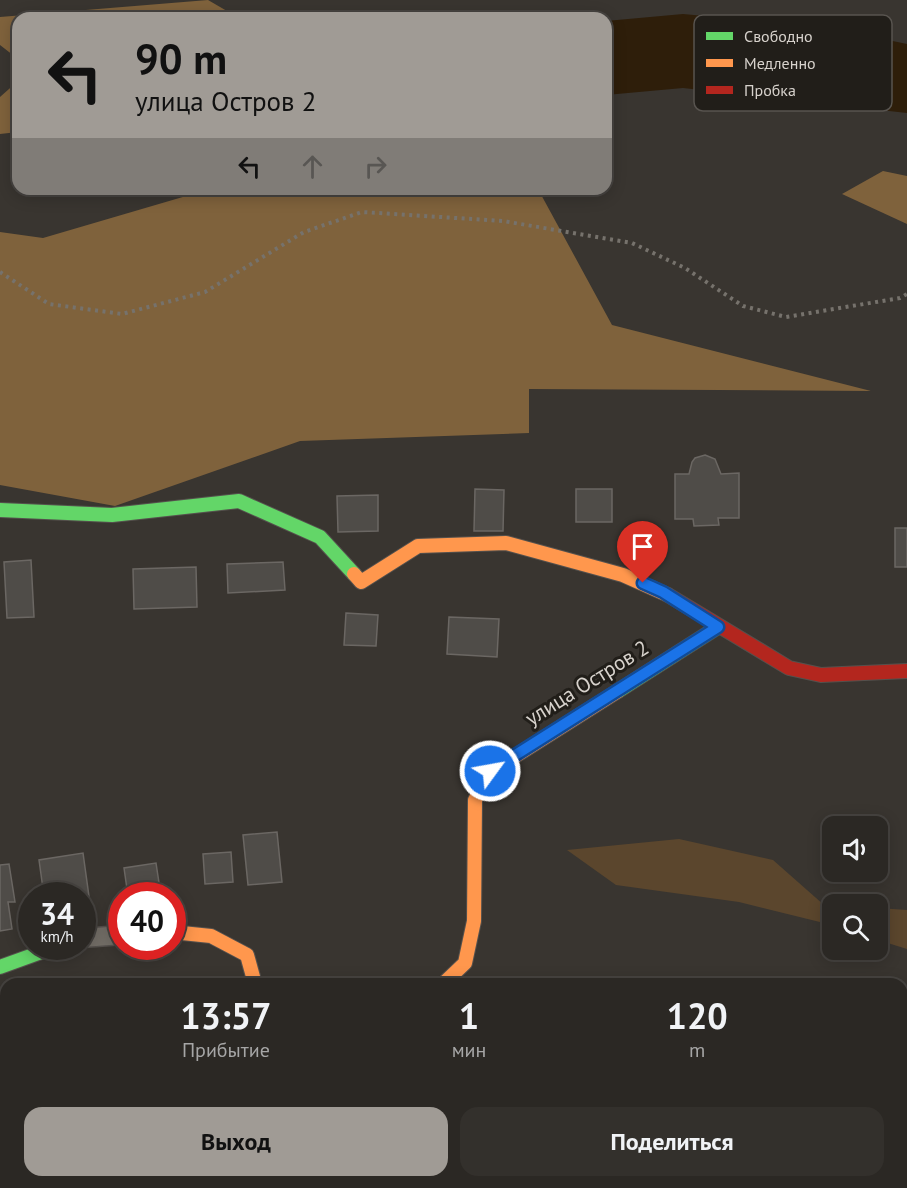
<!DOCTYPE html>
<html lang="ru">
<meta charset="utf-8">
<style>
body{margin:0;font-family:"PT Sans",sans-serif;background:#33302c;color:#f1f3f6;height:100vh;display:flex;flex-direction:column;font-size:22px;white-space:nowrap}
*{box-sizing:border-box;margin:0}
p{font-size:20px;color:#a6a6a6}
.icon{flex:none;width:33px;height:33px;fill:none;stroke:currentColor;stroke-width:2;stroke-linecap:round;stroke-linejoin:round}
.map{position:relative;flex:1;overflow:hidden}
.drawer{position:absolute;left:0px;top:978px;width:908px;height:210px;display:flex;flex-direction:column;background:#2b2824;border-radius:18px 18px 0 0;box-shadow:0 3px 15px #0003,0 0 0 2px #474441}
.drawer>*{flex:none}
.banner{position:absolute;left:12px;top:12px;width:600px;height:183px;border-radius:18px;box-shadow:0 3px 15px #0003,0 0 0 2px #474441;background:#a09b95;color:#111;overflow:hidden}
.fabs{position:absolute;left:822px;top:816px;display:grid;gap:12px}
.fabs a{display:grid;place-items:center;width:66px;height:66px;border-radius:12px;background:#2b2824;box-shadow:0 3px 15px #0003,0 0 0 2px #474441;font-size:30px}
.speed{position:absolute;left:18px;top:882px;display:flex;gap:12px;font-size:30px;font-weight:700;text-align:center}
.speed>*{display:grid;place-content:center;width:78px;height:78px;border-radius:50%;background:#2b2824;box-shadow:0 3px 15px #0003,0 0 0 2px #474441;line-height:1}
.speed small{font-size:15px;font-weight:400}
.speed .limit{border:9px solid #d22;background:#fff;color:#111}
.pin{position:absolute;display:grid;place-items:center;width:51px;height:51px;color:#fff;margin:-62px -26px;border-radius:50% 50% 50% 0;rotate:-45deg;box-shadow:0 0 6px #0007}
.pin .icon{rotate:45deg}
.me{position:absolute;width:66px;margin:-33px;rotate:58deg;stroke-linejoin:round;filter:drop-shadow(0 0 4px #0008)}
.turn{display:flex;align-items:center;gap:21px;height:126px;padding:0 24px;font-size:27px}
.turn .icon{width:78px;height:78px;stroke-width:2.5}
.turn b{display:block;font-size:42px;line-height:51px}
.lanes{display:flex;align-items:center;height:57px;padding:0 24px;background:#0003;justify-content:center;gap:30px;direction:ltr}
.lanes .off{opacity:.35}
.eta{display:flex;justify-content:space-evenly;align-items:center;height:102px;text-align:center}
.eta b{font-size:36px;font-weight:700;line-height:42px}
.action{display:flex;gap:12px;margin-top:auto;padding:12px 24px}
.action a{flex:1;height:69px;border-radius:18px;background:#a09b95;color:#111;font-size:24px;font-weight:700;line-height:69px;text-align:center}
.action a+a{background:#33302c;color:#f1f3f6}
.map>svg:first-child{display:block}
</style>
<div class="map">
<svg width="907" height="1188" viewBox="0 0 907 1188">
<rect width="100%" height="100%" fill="#393530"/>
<g fill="#5b462d">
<path d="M679 839 773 860 824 905H832V925L739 902 616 885 567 850Z"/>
<path d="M878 908 907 910V949L878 940Z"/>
</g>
<g fill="#7f623c">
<path d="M208 0 239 18H18V59L0 45V17Z"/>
<path d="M18 81V132L0 134V97Z"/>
<path d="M883 171 907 176V224L842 194Z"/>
<path d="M210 189H538L612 325 871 391 529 389V433L300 441 115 506 0 485V232L43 238Z"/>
</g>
<path fill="#2e1e0a" d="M683 14 825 27 907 44V113L683 88 606 95V21Z"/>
<g fill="#4f4c48" stroke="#6b6763" stroke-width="1.5">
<path d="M705 455 715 459 721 474 739 473V518H718L719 525 694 526 693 519H675V474H689L692 462 695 458Z"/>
<path d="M475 489 504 490 503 531H474Z"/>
<rect x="576" y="489" width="36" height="33"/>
<path d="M378 495V531L338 532 337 496Z"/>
<rect x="895" y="528" width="12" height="39"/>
<path d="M31 560 34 617 7 618 4 562Z"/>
<path d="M283 562 285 590 228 593 227 564Z"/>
<path d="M196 567 197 607 134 609 133 569Z"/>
<path d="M346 613 378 615 376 646 344 645Z"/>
<path d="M449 617 499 619 497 657 447 654Z"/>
<path d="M277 832 282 882 248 885 243 835Z"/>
<path d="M231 852 233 882 205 884 203 854Z"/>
<path d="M83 853 91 911 82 913V896H44L39 860Z"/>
<path d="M156 863 161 896H128L124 868Z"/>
<path d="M9 864 15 902H8L12 929 0 931V865Z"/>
</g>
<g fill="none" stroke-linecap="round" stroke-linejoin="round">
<g stroke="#55514d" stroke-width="21">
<g id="street">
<path d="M82 938 122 935"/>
<path d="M0 1142H6"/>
</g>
</g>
<g stroke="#55514d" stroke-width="16">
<g id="fast">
<path d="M0 510 112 515 239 501 320 537 354 574"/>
<path d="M618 691 718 627"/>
<path d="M0 967 58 946"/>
</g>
</g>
<g stroke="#55514d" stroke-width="16">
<g id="slow">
<path d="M354 574 361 582 418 546 506 543 623 575 668 595"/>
<path d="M172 932 211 936 247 955 255 984"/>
<path d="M443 984 465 963 474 921 475 800 490 772 618 691"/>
</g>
</g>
<g stroke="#55514d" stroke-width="16">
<path id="jam" d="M668 595 789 668 821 675 907 671"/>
</g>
<g stroke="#76726c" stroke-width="4" stroke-dasharray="3 4.5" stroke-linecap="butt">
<path d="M0 272 49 304 122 314 205 292 304 232 362 212 503 221 632 243 685 268 743 306 786 317 900 298 907 294"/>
<path d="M0 1188 6 1182"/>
</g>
<use href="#street" stroke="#736e67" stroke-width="18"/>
<use href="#fast" stroke="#63d668" stroke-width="14"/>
<use href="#slow" stroke="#ff974d" stroke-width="14"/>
<use href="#jam" stroke="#b3261e" stroke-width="14"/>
</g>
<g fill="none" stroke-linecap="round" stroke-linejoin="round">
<g stroke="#114b97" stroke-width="15">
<path id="route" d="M490 771 718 627 663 592 643 583"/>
</g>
<use href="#route" stroke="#1a73e8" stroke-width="10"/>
</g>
<g text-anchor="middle" stroke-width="6" stroke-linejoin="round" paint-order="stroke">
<g font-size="21" fill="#d7d2cc" stroke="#211e19">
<text transform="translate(587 683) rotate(-32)" y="7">улица Остров 2</text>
</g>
</g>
<rect x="694" y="15" width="198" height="96" rx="9" fill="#211e19" stroke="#58544f" stroke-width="1.5"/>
<rect x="706" y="32" width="27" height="8" fill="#63d668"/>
<rect x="706" y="59" width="27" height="8" fill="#ff974d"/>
<rect x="706" y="86" width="27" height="8" fill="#b3261e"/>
<g font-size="16" fill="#d7d2cc">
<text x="744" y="42">Свободно</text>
<text x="744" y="69">Медленно</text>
<text x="744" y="96">Пробка</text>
</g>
</svg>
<div class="fabs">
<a><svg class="icon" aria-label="sound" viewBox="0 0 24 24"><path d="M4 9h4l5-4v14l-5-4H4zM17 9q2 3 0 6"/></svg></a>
<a><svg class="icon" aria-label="search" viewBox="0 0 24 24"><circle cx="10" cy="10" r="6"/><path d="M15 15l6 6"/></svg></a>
</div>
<div class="speed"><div>34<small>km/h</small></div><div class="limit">40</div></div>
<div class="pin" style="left:643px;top:583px;background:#d93025"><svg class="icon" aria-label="arrive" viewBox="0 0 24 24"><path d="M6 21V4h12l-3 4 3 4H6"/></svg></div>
<svg class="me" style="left:490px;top:771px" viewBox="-20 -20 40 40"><circle r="17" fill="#1a73e8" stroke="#fff" stroke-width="3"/><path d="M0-11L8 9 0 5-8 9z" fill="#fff"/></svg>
<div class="banner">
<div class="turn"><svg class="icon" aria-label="left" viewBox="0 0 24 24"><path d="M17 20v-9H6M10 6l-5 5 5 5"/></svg><div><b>90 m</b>улица Остров 2</div></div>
<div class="lanes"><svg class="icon" aria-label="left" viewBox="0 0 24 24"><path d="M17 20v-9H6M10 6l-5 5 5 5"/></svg><svg class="icon off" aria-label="ahead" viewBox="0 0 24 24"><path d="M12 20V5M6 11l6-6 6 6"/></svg><svg class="icon off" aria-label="right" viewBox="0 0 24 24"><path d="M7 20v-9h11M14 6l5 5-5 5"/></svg></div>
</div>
<section class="drawer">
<div class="eta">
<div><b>13:57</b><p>Прибытие</p></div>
<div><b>1</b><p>мин</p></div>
<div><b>120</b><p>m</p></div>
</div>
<div class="action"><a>Выход</a><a>Поделиться</a></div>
</section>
</div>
